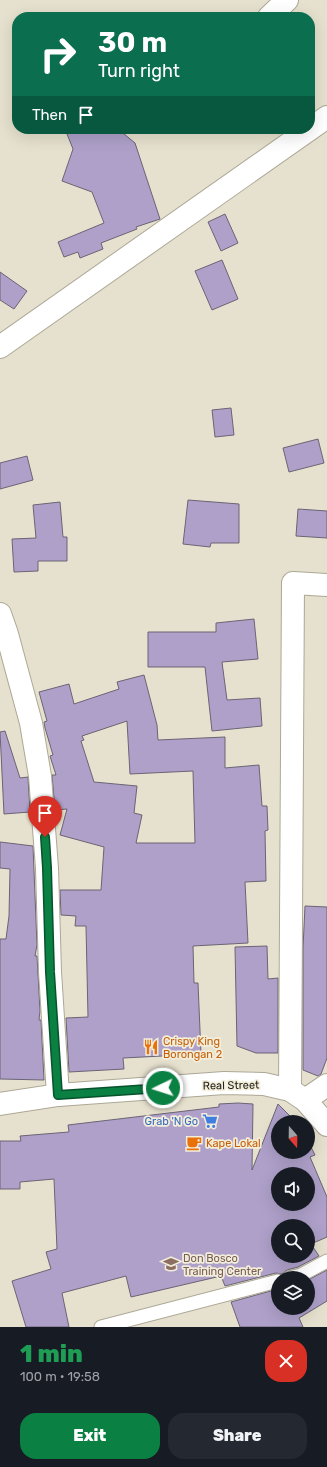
<!DOCTYPE html>
<meta charset="utf-8">
<style>
body{margin:0;font-family:Rubik,sans-serif;background:#242831;color:#f1f3f6;height:100vh;display:flex;flex-direction:column;font-size:15px;white-space:nowrap}
*{box-sizing:border-box;margin:0}
p{font-size:13px;color:#9ea1a6}
.icon{flex:none;width:22px;height:22px;fill:none;stroke:currentColor;stroke-width:2;stroke-linecap:round;stroke-linejoin:round}
.map{position:relative;height:1327px;overflow:hidden}
.side{display:flex;flex-direction:column;background:#171b24;flex:1}
.side>*{flex:none}
.banner{position:absolute;left:12px;top:12px;width:303px;height:122px;border-radius:16px;box-shadow:0 4px 16px #0002;background:#0b6e4f;color:#fff;overflow:hidden}
.needle{width:26px;rotate:160deg}
.buttons{position:absolute;left:271px;top:1115px;display:grid;gap:8px}
.buttons a{display:grid;place-items:center;width:44px;height:44px;border-radius:50%;background:#171b24;box-shadow:0 4px 16px #0002;font-size:20px}
.pin{position:absolute;display:grid;place-items:center;width:34px;height:34px;color:#fff;margin:-41px -17px;border-radius:50% 50% 50% 0;rotate:-45deg;box-shadow:0 0 4px #0007}
.pin .icon{rotate:45deg}
.me{position:absolute;width:44px;margin:-22px;rotate:266deg;stroke-linejoin:round;filter:drop-shadow(0 0 3px #0008)}
.turn{display:flex;align-items:center;gap:14px;height:84px;padding:0 20px;font-size:18px}
.turn .icon{width:52px;height:52px;stroke-width:2.5}
.turn b{display:block;font-size:28px;line-height:34px}
.then{display:flex;align-items:center;height:38px;padding:0 20px;background:#0003;gap:8px;font-size:15px}
.round{display:grid;place-items:center;flex:none;width:42px;height:42px;border-radius:16px;background:#242831}
.overview{display:flex;align-items:center;justify-content:space-between;height:68px;padding:0 20px}
h1{font-size:24px;font-weight:800;line-height:30px;color:#1e9e55}
.button{display:flex;gap:8px;margin-top:auto;padding:8px 20px}
.button a{flex:1;height:46px;border-radius:16px;background:#0b8043;color:#fff;font-size:16px;font-weight:800;line-height:46px;text-align:center}
.button a+a{background:#242831;color:#f1f3f6}
.map>svg:first-child{display:block}
</style>
<div class="map">
<svg width="327" height="1327" viewBox="0 0 327 1327">
<rect width="100%" height="100%" fill="#e6e1ce"/>
<g fill="#aea0c9" stroke="#6a6474" fill-rule="evenodd">
<path d="M65 129H118L135 143 160 219 136 227 137 229 101 243 103 249 80 258 78 252 64 257 58 242 104 223 92 192 62 181 73 149Z"/>
<path d="M225 214 238 243 221 251 208 222Z"/>
<path d="M222 260 238 299 212 310 195 271Z"/>
<path d="M0 272 27 291 14 309 0 300Z"/>
<path d="M231 408 234 435 215 437 212 410Z"/>
<path d="M318 439 324 463 289 472 283 448Z"/>
<path d="M27 456 33 480 0 489V463Z"/>
<path d="M188 500 239 504V543H211L210 547 183 544Z"/>
<path d="M60 502 63 537H67V561H38V571L14 572 12 539 36 538 33 505Z"/>
<path d="M298 509 327 511V538L296 536Z"/>
<path d="M254 619 258 659 222 662 227 700 260 698 262 726 212 731 205 667H148V632H216V623Z"/>
<path d="M144 675 157 725 158 740 225 737V768L259 765 262 806H267L268 830 265 831 266 881 245 882 248 943 193 946 194 983H198L201 1054 123 1058 124 1069 69 1072 66 1018 88 1017 86 926H75L76 916 61 915 60 890H101L104 847 60 835 67 809 55 810 52 775H56L50 756 53 755 45 728 44 722 47 721 39 692 69 684 74 704 119 689 117 682ZM127 721 130 774 193 771 195 843H136L142 815 134 813 137 786 94 782 81 741 84 740 82 736Z"/>
<path d="M5 731 20 778 28 777 30 812 4 814 0 732Z"/>
<path d="M0 842 33 846 37 945 35 956H37L40 1011 39 1020H41L44 1080 0 1079V939H6L9 916 10 869 0 868Z"/>
<path d="M305 906 327 907V1058L321 1074 318 1076 303 1070V948Z"/>
<path d="M267 946 268 979 278 978V1053H256L237 1046 235 947Z"/>
<path d="M238 1103 253 1104 252 1170 278 1104 296 1122H278V1152H308V1141L315 1155 310 1157 327 1197V1237L311 1244 319 1256 298 1267 287 1270 282 1274 276 1273 225 1286 221 1276 131 1297 126 1276 62 1293 69 1327H26L12 1281 51 1269 46 1252 57 1249 54 1179 20 1182V1189H0V1141H21L20 1136 69 1132 68 1125 219 1107V1104ZM278 1174H308V1204H278ZM278 1226H308V1256H278Z"/>
<path d="M327 1270V1301L299 1318 303 1327H240L231 1302 278 1289V1308H308V1280Z"/>
</g>
<g fill="none" stroke-linecap="round" stroke-linejoin="round">
<g stroke="#ada896" stroke-width="15">
<g id="service">
<path d="M289 1278 301 1275 327 1261"/>
<path d="M101 1327 278 1281"/>
</g>
</g>
<g stroke="#ada896" stroke-width="24">
<g id="minor">
<path d="M269 17 287 0"/>
<path d="M0 347 327 117"/>
<path d="M0 614 7 634 31 723 40 776 47 868 50 972 58 1095"/>
<path d="M290 1090 293 583 327 585"/>
<path d="M305 1100 327 1085"/>
</g>
</g>
<g stroke="#ada896" stroke-width="24">
<path id="primary" d="M0 1104 58 1095 224 1083 264 1084 290 1090 305 1100 327 1125"/>
</g>
<use href="#service" stroke="#fff" stroke-width="13"/>
<use href="#minor" stroke="#fff" stroke-width="22"/>
<use href="#primary" stroke="#fff" stroke-width="22"/>
</g>
<g fill="none" stroke-linecap="round" stroke-linejoin="round">
<g stroke="#07532c" stroke-width="10">
<path id="route" d="M45 837 47 868 50 972 58 1095 163 1088"/>
</g>
<use href="#route" stroke="#0b8043" stroke-width="7"/>
</g>
<defs>
<g id="restaurant-bare" transform="scale(1.2)"><path d="M-5-6h1v4h1v-4h1v4h1v-4h1v5L-1.5 .5V6h-2V.5L-5-1ZM5-6V6H3V1.5H1.5Q1.5-4 5-6Z" fill="#e8710a" stroke="#f3eedb" stroke-width="2.5" paint-order="stroke"/></g>
<g id="supermarket-bare" transform="scale(1.2)"><path d="M-6-5.5h2.5l.6 2H6L4.5 2H-2.5L-4.4-4H-6ZM-1.5 3.2a1.3 1.3 0 1 0 .1 0ZM3 3.2a1.3 1.3 0 1 0 .1 0Z" fill="#3f7fe0" stroke="#f3eedb" stroke-width="2.5" paint-order="stroke"/></g>
<g id="cafe-bare" transform="scale(1.2)"><path d="M-5.5-4.5H6V0H3Q3 3.5 0 3.5H-2.5Q-5.5 3.5-5.5 0ZM3-3.2v2h1.7v-2ZM-6 4.5H4V6H-6Z" fill="#e8710a" stroke="#f3eedb" stroke-width="2.5" paint-order="stroke"/></g>
<g id="school-bare" transform="scale(1.2)"><path d="M0-5L7-2L0 1L-7-2ZM-4 1L0 2.5L4 1V4Q0 6-4 4Z" fill="#8d6e63" stroke="#f3eedb" stroke-width="2.5" paint-order="stroke"/></g>
</defs>
<g fill-rule="evenodd">
<use href="#restaurant-bare" x="151" y="1047"/>
<use href="#supermarket-bare" x="210" y="1121"/>
<use href="#cafe-bare" x="194" y="1143"/>
<use href="#school-bare" x="171" y="1264"/>
</g>
<g text-anchor="middle" stroke-width="3.5" stroke-linejoin="round" paint-order="stroke">
<g font-size="11" fill="#c56008" stroke="#f3eedb" text-anchor="start">
<text x="163" y="1045">Crispy King<tspan x="163" dy="13">Borongan 2</tspan></text>
<text x="206" y="1147">Kape Lokal</text>
</g>
<g font-size="11" fill="#222019" stroke="#f3eedb">
<text transform="translate(231 1085) rotate(-1)" y="4">Real Street</text>
</g>
<g font-size="11" fill="#366cbe" stroke="#f3eedb" text-anchor="end">
<text x="198" y="1125">Grab 'N Go</text>
</g>
<g font-size="11" fill="#785e54" stroke="#f3eedb" text-anchor="start">
<text x="183" y="1262">Don Bosco<tspan x="183" dy="13">Training Center</tspan></text>
</g>
</g>
</svg>
<div class="buttons">
<a><svg class="needle" viewBox="-14 -14 28 28"><path d="M0-13l5 13h-10z" fill="#e53935"/><path d="M0 13l5-13h-10z" fill="#9ea1a6"/></svg></a>
<a><svg class="icon" aria-label="sound" viewBox="0 0 24 24"><path d="M4 9h4l5-4v14l-5-4H4zM17 9q2 3 0 6"/></svg></a>
<a><svg class="icon" aria-label="search" viewBox="0 0 24 24"><circle cx="10" cy="10" r="6"/><path d="M15 15l6 6"/></svg></a>
<a><svg class="icon" aria-label="layers" viewBox="0 0 24 24"><path d="M12 4l9 5-9 5-9-5zM3 14l9 5 9-5"/></svg></a>
</div>
<div class="pin" style="left:45px;top:837px;background:#d93025"><svg class="icon" aria-label="arrive" viewBox="0 0 24 24"><path d="M6 21V4h12l-3 4 3 4H6"/></svg></div>
<svg class="me" style="left:163px;top:1088px" viewBox="-20 -20 40 40"><circle r="17" fill="#0b8043" stroke="#fff" stroke-width="3"/><path d="M0-11L8 9 0 5-8 9z" fill="#fff"/></svg>
<div class="banner">
<div class="turn"><svg class="icon" aria-label="right" viewBox="0 0 24 24"><path d="M7 20v-9h11M14 6l5 5-5 5"/></svg><div><b>30 m</b>Turn right</div></div>
<div class="then">Then<svg class="icon" aria-label="arrive" viewBox="0 0 24 24"><path d="M6 21V4h12l-3 4 3 4H6"/></svg></div>
</div>
</div>
<section class="side">
<div class="overview"><div><h1>1 min</h1><p>100 m · 19:58</p></div><a class="round" style="background:#d93025;color:#fff"><svg class="icon" aria-label="close" viewBox="0 0 24 24"><path d="M6 6l12 12M18 6L6 18"/></svg></a></div>
<div class="button"><a>Exit</a><a>Share</a></div>
</section>
